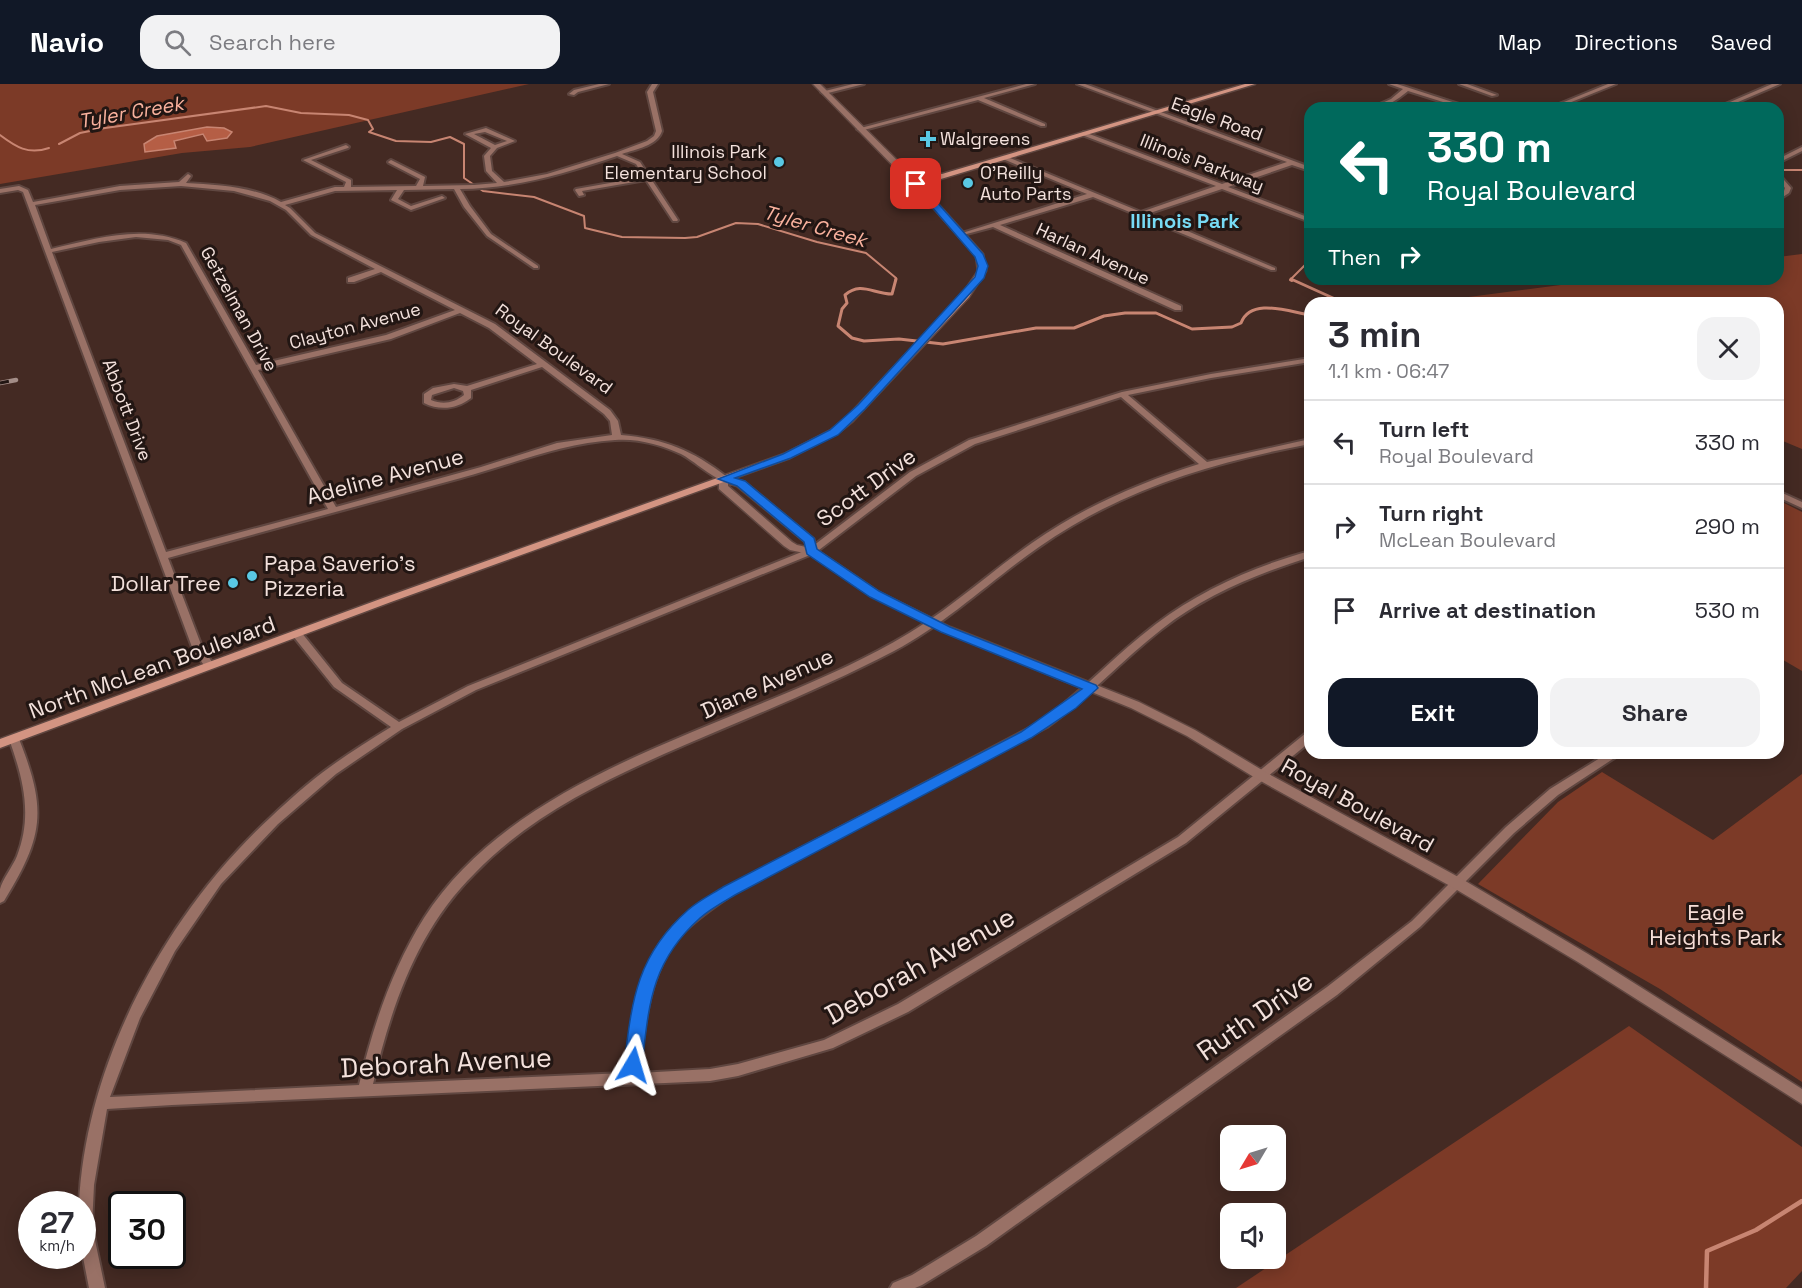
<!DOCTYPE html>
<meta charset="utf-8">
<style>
body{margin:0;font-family:"Space Grotesk",sans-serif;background:#f2f2f3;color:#2b2b33;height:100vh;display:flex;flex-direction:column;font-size:22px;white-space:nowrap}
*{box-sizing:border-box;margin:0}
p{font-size:20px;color:#7c7c81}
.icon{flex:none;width:33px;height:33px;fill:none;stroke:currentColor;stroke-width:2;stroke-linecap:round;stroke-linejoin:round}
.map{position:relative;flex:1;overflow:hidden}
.side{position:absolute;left:1304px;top:213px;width:480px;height:462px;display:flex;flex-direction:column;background:#fff;border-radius:18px;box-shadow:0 3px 15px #0003}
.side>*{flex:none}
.guide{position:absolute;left:1304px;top:18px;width:480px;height:183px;border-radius:18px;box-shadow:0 3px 15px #0003;background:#00695c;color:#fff;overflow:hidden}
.needle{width:39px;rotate:232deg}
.tools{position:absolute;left:1220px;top:1041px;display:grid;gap:12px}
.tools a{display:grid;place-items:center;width:66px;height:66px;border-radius:12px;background:#fff;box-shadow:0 3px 15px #0003;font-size:30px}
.speed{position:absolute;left:18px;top:1107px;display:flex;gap:12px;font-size:30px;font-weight:700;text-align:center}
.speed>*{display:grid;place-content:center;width:78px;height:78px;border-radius:50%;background:#fff;box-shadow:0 3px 15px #0003;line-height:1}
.speed small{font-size:15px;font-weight:400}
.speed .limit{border:3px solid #111;border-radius:9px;background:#fff;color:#111}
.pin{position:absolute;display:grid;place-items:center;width:51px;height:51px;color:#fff;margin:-26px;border-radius:12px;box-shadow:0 3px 9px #0006}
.me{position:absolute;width:66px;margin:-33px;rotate:7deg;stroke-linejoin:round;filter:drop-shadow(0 0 4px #0008)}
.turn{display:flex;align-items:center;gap:21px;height:126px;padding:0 24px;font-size:27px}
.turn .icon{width:78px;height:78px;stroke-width:2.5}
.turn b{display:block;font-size:42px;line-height:51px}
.then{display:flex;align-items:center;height:57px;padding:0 24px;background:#0003;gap:12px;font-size:22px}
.round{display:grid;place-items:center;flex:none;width:63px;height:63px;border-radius:18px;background:#f2f2f3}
.headline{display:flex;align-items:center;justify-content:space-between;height:102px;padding:0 24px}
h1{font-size:36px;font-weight:800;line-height:45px}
.action{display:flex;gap:12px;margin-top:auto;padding:12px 24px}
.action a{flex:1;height:69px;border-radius:18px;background:#111827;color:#fff;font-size:24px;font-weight:800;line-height:69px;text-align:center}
.action a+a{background:#f2f2f3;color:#2b2b33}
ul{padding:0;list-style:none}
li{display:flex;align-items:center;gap:18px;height:84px;padding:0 24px;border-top:2px solid #e1e1e2}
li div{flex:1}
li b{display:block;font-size:22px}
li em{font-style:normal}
header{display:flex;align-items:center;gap:36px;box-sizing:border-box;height:84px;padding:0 30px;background:#111827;color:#fff}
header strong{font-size:28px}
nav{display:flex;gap:33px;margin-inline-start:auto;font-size:21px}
.search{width:420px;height:54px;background:#f2f2f3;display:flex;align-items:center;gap:15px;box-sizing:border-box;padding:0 21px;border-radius:18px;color:#7c7c81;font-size:22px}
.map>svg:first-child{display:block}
</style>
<header>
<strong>Navio</strong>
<div class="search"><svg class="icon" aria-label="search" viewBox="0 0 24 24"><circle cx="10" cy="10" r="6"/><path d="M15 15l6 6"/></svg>Search here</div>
<nav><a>Map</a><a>Directions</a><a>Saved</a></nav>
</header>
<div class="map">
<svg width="1802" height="1204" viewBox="0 0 1802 1204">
<rect width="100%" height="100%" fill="#442a23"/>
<g fill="#7c3a27">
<path d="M0 0H529L250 63 182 69 0 100Z"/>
<path d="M1802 170V365L1778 355V219H1444L1438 217 1607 195H1778V173Z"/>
<path d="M1778 416 1802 428V587L1778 573Z"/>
<path d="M1602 688 1713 756 1802 690V998L1660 905 1478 800 1558 718Z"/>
<path d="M1629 942 1802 1063V1187L1786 1204H1236Z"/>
</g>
<path fill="#b55e45" stroke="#c88572" stroke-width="1.5" d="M207 43 224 44 232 48 227 54 207 57 203 50 174 57 176 64 145 68 144 60 157 52Z"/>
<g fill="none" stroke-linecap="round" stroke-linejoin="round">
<g stroke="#c88572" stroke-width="2">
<path d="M0 51C16 63 28 71 49 64"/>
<path d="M59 60 80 49 105 44 266 22 301 29 349 31 368 36 373 45 369 48 396 57 431 58 450 53 464 60V94L483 107 534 113 584 132 585 144 622 153 685 154 697 153 736 139 758 140 817 158 866 169 896 194 895 197"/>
<path d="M1778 86H1802"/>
<path d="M1292 197 1290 196 1305 181 1310 180"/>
</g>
<g stroke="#c88572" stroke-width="3">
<path d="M896 195 892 210C873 210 861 197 845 211L847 219 842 225 838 242 852 254 864 257 899 255 943 260 1036 244H1074L1104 232 1125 229H1156L1192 245 1232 243 1241 239C1251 213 1289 228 1310 231"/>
<path d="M1291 195 1344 219"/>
</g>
<path stroke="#c88572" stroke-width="4.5" d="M1706 1204 1707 1167 1756 1146 1802 1117"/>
<g stroke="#604741" stroke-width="4">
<g id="minor">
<path d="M599 0H609L578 8 574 11 569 10 574 6Z"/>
<path d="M652 0H658L653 8 662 47C657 62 636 65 622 70L640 78 678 136 677 137H673L646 96 582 107 584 111 579 112 575 106 576 105 644 93 636 80 617 72C563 90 517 104 460 105L470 122 491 150 538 182V184H534L487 152 464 123 454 105 404 106 398 115 411 122 442 112 445 114 411 126 391 116 397 106 335 107 285 121 290 124 315 149 495 240 610 326 618 337 621 351C665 355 692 366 727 393V397C717 398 693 376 681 370 662 361 637 354 615 356 562 359 513 380 461 394 364 420 266 447 168 474L202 563 214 581 209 584 205 583 192 563 23 108 18 106 0 109V105L19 102 28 106 33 118 120 102 179 98 188 90 191 92 186 99C217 101 252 102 281 118L335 103H344L346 98 303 76 346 61 349 63 348 64 311 76 351 96V103L416 102 420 95 389 79 388 78 391 76 425 93 423 102 474 101 497 99 486 87 484 72 491 64 465 50 486 44 515 57 497 64 490 72 492 87 504 98 547 90 615 69 647 57 654 52 656 47 647 8ZM485 48 507 57 495 61 474 50ZM181 102 234 107 270 117 286 126 311 151 375 185 348 194V198H354L381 188 455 226 386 251 256 281 186 159C142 140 96 155 51 165L35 121 120 106ZM136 153 168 156 181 161 328 425 166 468 52 168 99 158ZM460 229 489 244 537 280 467 302 454 300 433 304 424 310V319C440 327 457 325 471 314V306L542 283 604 330 610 337 612 351 557 359 481 383 336 423 258 286 391 255ZM454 304 463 307 464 311C454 319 443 321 431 316L432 311Z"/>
<path d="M853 0H864L824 10 821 8Z"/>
<path d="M1026 0H1035L984 14 1045 40V42H1041L978 16 860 47 857 45Z"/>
<path d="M1077 0H1085L1310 83V87L1292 81 1228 103 1310 134V138L1222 105 1147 130 1275 184V186H1271L1093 113 1000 141 1181 222V226H1175L993 143 959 152V150L1087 110 1003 75 1002 74 1005 72 1141 128 1216 102 1082 51 1081 50 1084 48 1222 100 1287 78Z"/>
<path d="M1389 0H1397L1471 24H1462L1408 7C1397 16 1386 24 1371 24L1391 15 1403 5Z"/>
<path d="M1459 0H1467L1497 11 1492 12Z"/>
<path d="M1608 0H1616L1564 21 1559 20Z"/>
<path d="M1772 0H1780L1724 24H1716Z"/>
<path d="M1802 63V67L1778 79V75Z"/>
<path d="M1778 89 1791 104 1789 109 1778 116V111L1784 107 1785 104 1778 95Z"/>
<path d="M1310 274V278L1211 294 1128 311 1207 378 1310 355V360C1213 378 1120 406 1039 463 990 497 947 539 894 567 827 602 757 630 687 660 611 693 534 728 475 789 417 846 391 923 373 1000L625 989C632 937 636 883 673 843 688 827 707 816 725 804L1039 639C1081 609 1115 571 1156 540 1201 506 1255 482 1310 467V473C1257 490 1205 511 1162 545 1122 576 1088 614 1047 643L733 810C716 822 697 834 682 850 648 888 645 940 639 989L710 985 738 980 824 956 898 920 1178 753 1306 649H1310V658L1186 759 908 928 833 964 738 992 710 997 172 1021 107 1025 94 1101 92 1142 105 1204H89L82 1168V1120H79C86 977 166 830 271 733 289 716 309 698 330 683 349 669 370 656 391 643L334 603 293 552 292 550 293 548H301L342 599 399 638 468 602 809 465 910 388 969 356 1122 308 1211 290ZM1121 313 1199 380C1139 399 1083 423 1032 459 985 492 944 531 894 558 746 642 520 683 424 834 392 885 373 942 359 1001L110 1013 140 934 175 867 221 800 278 740 336 690 402 645 476 606 815 469 916 392 975 360Z"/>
<path d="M1778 407 1802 418V424L1778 413Z"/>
<path d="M14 651 19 655C47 726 44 752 4 817L0 819C0 814 0 809 0 805 2 796 13 782 17 772 33 731 23 694 9 655Z"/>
<path d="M1608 669H1622L1558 711 1514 749 1420 843 1337 911 986 1162 922 1201 915 1204H890L893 1199 912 1191 976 1152 1327 903 1412 837 1506 743 1550 705Z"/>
</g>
</g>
<g stroke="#604741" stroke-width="3">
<g id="tertiary">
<path d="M813 0H820L919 98V102H913Z"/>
<path d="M724 392 745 398 814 455 817 466 879 508 950 543 1139 618 1195 646 1267 689 1462 795 1588 870 1802 1005V1020L1578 878 1452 803 1257 695 1187 652 1131 624 942 547 871 512 809 470 790 466 784 462 719 405V395ZM728 399 737 402 805 458 806 463 797 461 792 458 728 402Z"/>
</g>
</g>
<g stroke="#604741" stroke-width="3">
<path id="secondary" d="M1245 0H1255L921 101 983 170 986 187 969 213 853 337 837 350 790 374 391 518 0 664V655L383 514 784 370 831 346 847 333 963 209 978 187 976 172 912 100 934 92 897 86V82L942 90Z"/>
</g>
<use href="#minor" fill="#997166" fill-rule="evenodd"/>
<use href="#tertiary" fill="#997166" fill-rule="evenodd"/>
<use href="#secondary" fill="#d39482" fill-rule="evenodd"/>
<g stroke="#a38d87" stroke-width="4.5">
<path id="rail" d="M0 299 16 296"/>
</g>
<use href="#rail" stroke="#221613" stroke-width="3" stroke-dasharray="9" stroke-linecap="butt"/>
</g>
<path fill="#1a73e8" stroke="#114b97" stroke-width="1.5" d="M913 98H919L983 170 988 182 984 194 865 325 838 351 791 374 735 394 745 397 814 454 817 465 879 507 950 543 1096 601 1098 604 1076 624 1031 654 735 811C723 818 710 825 700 834 651 878 649 920 642 981L640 986 633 989 627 986 624 981C632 917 636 872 688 826 698 817 712 810 723 803L1021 648 1082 605 941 548 870 513 807 470 804 458 737 402 718 395 783 370 830 346 858 321 975 193 978 182 975 173 913 101Z"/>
<g fill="#59c8e4" stroke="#221613" stroke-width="2">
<path d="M925 46h6v6h6v6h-6v6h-6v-6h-6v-6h6z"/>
<circle cx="779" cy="78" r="6"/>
<circle cx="968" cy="99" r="6"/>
<circle cx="252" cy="492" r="6"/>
<circle cx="233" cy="499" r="6"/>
</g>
<g text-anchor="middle" stroke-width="6" stroke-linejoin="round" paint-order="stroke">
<g font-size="18" fill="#f3e1dc" stroke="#221613">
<text transform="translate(1217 35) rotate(20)" y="6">Eagle Road</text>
<text transform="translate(1202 79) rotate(21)" y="6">Illinois Parkway</text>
<text transform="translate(1093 170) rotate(25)" y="6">Harlan Avenue</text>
<text transform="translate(239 225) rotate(61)" y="6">Getzelman Drive</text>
<text transform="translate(355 242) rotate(-15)" y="6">Clayton Avenue</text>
<text transform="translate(554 265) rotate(36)" y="6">Royal Boulevard</text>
<text transform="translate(127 326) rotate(69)" y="6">Abbott Drive</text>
</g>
<g font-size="18" fill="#f3e1dc" stroke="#221613" text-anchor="start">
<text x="940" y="61">Walgreens</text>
<text x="767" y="74" text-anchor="end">Illinois Park<tspan x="767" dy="21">Elementary School</tspan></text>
<text x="980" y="95">O'Reilly<tspan x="980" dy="21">Auto Parts</tspan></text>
</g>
<g font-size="20" font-style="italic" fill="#f9b19d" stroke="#221613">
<text transform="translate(131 28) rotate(-10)" y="7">Tyler Creek</text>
<text transform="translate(815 142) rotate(16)" y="7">Tyler Creek</text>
</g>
<g font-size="20" font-weight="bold" fill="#77daf4" stroke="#221613">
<text x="1185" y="144">Illinois Park</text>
</g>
<g font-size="22" fill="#f3e1dc" stroke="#221613">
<text transform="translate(385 392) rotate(-15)" y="8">Adeline Avenue</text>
<text transform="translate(866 403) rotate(-36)" y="8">Scott Drive</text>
<text transform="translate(152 583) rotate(-20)" y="8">North McLean Boulevard</text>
<text transform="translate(767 599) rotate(-24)" y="8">Diane Avenue</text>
<text transform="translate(1358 721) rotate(29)" y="8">Royal Boulevard</text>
</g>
<g font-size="22" fill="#f3e1dc" stroke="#221613" text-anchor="start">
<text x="264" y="487">Papa Saverio's<tspan x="264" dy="25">Pizzeria</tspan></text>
<text x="221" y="507" text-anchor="end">Dollar Tree</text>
</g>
<g font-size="22" fill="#f7ded7" stroke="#221613">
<text x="1716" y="836">Eagle<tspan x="1716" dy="25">Heights Park</tspan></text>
</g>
<g font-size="27" fill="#f3e1dc" stroke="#221613">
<text transform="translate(920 882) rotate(-29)" y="9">Deborah Avenue</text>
<text transform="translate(1255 932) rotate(-35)" y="9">Ruth Drive</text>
<text transform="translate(446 979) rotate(-3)" y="9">Deborah Avenue</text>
</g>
</g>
</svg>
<div class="tools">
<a><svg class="needle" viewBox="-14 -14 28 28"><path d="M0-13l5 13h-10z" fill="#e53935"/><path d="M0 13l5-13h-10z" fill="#7c7c81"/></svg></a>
<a><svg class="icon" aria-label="sound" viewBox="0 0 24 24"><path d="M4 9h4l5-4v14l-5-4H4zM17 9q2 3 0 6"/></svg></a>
</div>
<div class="speed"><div>27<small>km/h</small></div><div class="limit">30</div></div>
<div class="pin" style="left:916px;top:100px;background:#d93025"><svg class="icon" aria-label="arrive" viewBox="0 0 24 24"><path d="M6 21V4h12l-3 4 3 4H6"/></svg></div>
<svg class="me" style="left:633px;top:981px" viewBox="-20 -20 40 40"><path d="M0-17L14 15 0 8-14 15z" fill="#1a73e8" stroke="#fff" stroke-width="4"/></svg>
<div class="guide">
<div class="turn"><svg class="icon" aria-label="left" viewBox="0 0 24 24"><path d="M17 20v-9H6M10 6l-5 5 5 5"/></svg><div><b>330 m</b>Royal Boulevard</div></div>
<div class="then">Then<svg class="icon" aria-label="right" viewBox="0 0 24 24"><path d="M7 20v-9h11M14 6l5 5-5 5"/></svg></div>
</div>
<section class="side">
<div class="headline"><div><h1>3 min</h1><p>1.1 km · 06:47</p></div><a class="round"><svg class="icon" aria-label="close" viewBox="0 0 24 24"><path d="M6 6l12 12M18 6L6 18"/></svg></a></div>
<ul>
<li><svg class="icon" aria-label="left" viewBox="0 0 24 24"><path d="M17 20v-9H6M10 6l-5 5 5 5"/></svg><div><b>Turn left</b><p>Royal Boulevard</p></div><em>330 m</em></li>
<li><svg class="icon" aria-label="right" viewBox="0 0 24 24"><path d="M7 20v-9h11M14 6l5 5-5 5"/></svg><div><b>Turn right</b><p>McLean Boulevard</p></div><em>290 m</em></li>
<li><svg class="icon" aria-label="arrive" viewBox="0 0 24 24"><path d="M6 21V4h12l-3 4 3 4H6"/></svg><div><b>Arrive at destination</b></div><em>530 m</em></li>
</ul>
<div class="action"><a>Exit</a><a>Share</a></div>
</section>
</div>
